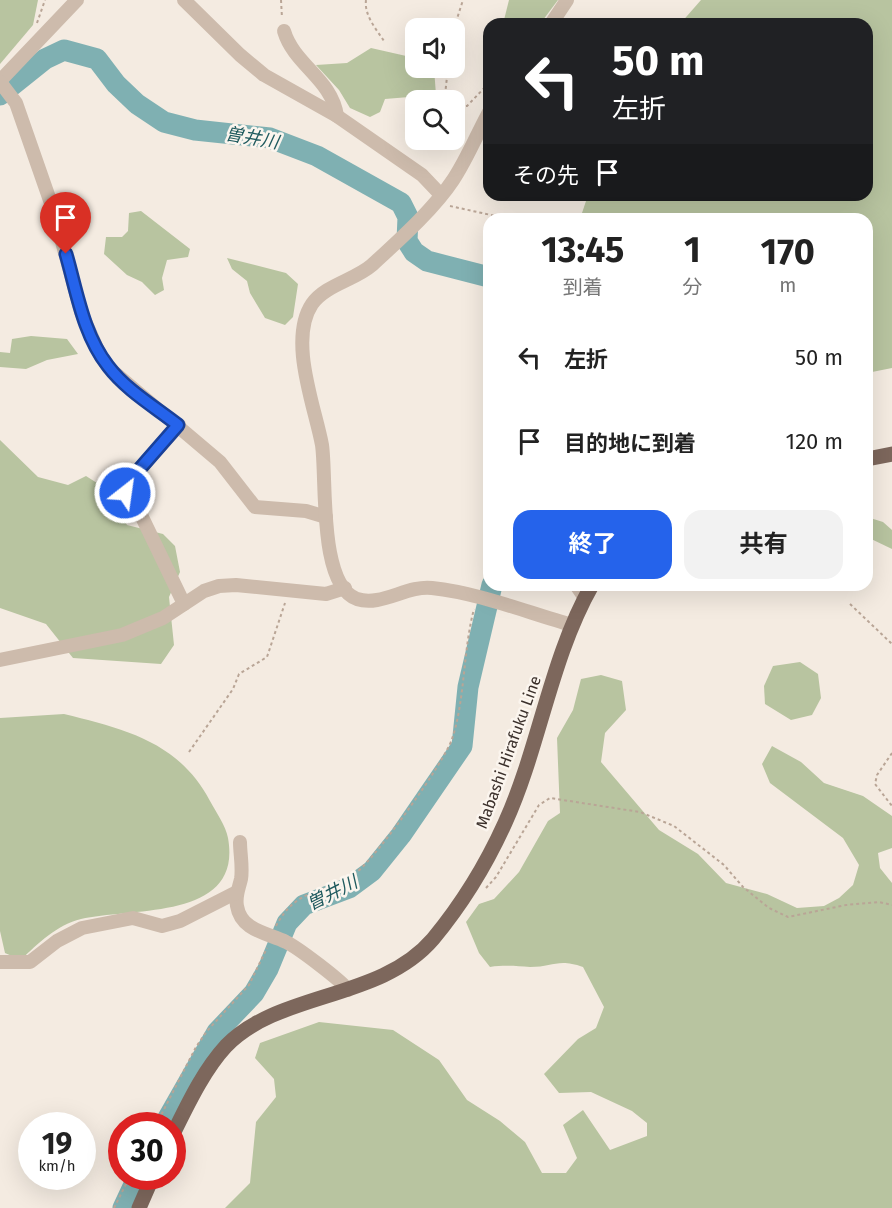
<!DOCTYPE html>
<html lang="ja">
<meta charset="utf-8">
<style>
body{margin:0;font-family:"Fira Sans","Noto Sans JP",sans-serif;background:#f2f2f2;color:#222;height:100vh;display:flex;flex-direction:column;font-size:22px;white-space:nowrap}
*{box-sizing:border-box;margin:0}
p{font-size:20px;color:#767676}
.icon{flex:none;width:33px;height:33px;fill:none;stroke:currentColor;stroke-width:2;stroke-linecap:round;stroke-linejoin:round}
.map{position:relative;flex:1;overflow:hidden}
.panel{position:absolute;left:483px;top:213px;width:390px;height:378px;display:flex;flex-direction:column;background:#fff;border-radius:18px;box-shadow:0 6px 24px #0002}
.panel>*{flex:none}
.hud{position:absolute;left:483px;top:18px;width:390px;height:183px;border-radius:18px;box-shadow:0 6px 24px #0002;background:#202124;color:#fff;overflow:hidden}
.tools{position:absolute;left:405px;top:18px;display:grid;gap:12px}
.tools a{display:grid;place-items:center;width:60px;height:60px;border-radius:12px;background:#fff;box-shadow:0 6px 24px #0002;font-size:30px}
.speed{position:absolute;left:18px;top:1112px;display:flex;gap:12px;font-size:30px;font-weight:700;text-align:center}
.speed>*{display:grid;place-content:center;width:78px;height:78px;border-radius:50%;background:#fff;box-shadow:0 6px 24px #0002;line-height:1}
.speed small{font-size:15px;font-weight:400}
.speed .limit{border:9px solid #d22;background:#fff;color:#111}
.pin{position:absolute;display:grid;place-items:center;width:51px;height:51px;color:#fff;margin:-62px -26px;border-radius:50% 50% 50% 0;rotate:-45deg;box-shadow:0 0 6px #0007}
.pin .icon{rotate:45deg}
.me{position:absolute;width:66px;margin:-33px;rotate:30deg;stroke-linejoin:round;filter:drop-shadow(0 0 4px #0008)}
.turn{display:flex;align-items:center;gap:21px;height:126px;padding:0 30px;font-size:27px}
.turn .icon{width:78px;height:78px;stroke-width:2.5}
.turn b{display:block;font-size:42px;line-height:51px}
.then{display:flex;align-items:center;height:57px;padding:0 30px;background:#0003;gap:12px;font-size:22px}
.eta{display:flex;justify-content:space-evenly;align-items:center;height:102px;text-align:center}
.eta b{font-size:36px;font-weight:700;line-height:42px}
.cta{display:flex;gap:12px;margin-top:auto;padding:12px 30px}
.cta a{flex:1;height:69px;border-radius:18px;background:#2563eb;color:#fff;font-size:24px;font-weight:700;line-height:69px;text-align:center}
.cta a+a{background:#f2f2f2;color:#222}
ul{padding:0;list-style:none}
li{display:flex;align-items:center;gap:18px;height:84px;padding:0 30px}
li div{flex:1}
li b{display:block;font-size:22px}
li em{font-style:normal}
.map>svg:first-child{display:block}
</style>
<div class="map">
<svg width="892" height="1208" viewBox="0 0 892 1208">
<rect width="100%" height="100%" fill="#f4ebe1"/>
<g fill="#b8c4a0">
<path d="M0 0H38L33 25 0 64Z"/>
<path d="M509 0H558L540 24H503Z"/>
<path d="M701 0H892V368L867 373V219H580L588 195H867V24H680Z"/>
<path d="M371 48 415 58 416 68H434L436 95 441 100 415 102 409 97 385 99 380 112 370 117 350 108 339 90 316 65 347 63Z"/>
<path d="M141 211 190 249 188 257 167 260 162 278 164 290 155 295 142 282 127 275 104 254 106 237H122L128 231 129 213Z"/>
<path d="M227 258 286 273 298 284 293 317 285 325 265 318 250 293 247 281 232 269Z"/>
<path d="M31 336 67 339 78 354 47 360 26 369 0 367V352L10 353 12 339Z"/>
<path d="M0 440 38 477 68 485 86 476 108 490 127 525 163 534 175 546 180 572 169 597 174 645 161 664 73 658 46 624 0 608Z"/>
<path d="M867 517 883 522 892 530V549L867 537Z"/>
<path d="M800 662 818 674 821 698 812 715 791 720 765 704 764 686 773 666Z"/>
<path d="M601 675 622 681 626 710 605 733 601 762 659 830 698 854 726 883 767 894 797 908 824 906 839 898 853 885 859 865 843 838 770 783 762 764 772 746 801 762 824 783 863 796 892 816V848L878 853 880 868 892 883V1208H225L250 1183 256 1122 276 1097 274 1079 255 1058 260 1043 319 1022 393 1030 439 1060 467 1100 500 1121 525 1142 542 1173H566L577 1158 563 1125 583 1110 610 1150 647 1136V1123L632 1111 591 1092 559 1093 544 1074 578 1039 596 1028 604 1007 583 967C558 958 553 967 530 967 516 966 504 965 490 967L479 953 466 922 479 904 494 899 519 872 548 821 560 813 557 738 573 710 581 679Z"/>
<path d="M64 714C125 729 179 742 210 801 216 812 226 826 228 838 243 921 132 907 81 919 57 925 38 943 21 960L5 953 0 931V718Z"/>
</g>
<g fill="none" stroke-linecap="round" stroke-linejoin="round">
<g stroke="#7fb0b2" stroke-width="21">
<path d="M0 95 45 59 64 50 97 59 116 84 137 104 164 122 195 130 270 138 317 156 401 203 408 217 407 241 414 252 427 261 489 277"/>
<path d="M164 1125 217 1032 254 993 268 969 287 923 304 905 349 888 372 871 401 835 462 746 468 687 492 585"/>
<path d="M123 1208 138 1176"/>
</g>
<g stroke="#b9a596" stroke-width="2" stroke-dasharray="3 3" stroke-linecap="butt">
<path d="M281 0 282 18"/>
<path d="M366 0C364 15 376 29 384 41"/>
<path d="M37 23 45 0"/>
<path d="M454 28 463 0"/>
<path d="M448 68 445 95 448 100"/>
<path d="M454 107 467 106 489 83"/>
<path d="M450 206 509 219"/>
<path d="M850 604 892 644"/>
<path d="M189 752 233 689 239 674 267 657 285 603"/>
<path d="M892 753 877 775 875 784 892 806"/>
<path d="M486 888 496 877 539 805 550 798 640 812 674 826 724 865 743 887 769 908 788 917 846 905 879 902 892 905"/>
<path d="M276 926C298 884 327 896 357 872 377 856 444 763 452 739 465 701 463 650 474 609"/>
<path d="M156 1125 196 1047 207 1031 249 985 267 948"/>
<path d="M114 1208 130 1176"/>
</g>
<g stroke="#cdbbac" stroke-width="14">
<path d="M184 0 240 55 264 75 337 116 422 175 441 195"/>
<path d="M551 24 567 0"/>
<path d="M284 31C294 65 332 79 337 116"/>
<path d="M0 81 77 0"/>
<path d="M0 82 16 103 54 212 81 312 100 355 109 368 220 462 255 507 306 511 326 517"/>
<path d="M489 112C477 134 467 159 453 180 434 209 398 241 372 265 355 280 325 285 312 304 288 340 315 407 322 445 327 479 318 585 357 599 381 607 407 585 432 588 479 593 526 612 572 625"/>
<path d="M179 425 130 480 125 493 141 515 184 604"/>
<path d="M576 585 585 598"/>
<path d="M0 660 122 635 163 618 204 591 219 586 236 585 326 594 345 588"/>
<path d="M240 842C240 854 243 867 241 879 239 888 235 896 237 906 241 931 268 933 286 942 297 947 342 981 348 990"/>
<path d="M0 962H30L57 941 82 928 133 918 162 926 180 921 237 892"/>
</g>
<g stroke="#7d675c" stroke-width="15">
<path d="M867 459 892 454"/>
<path d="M172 1136C187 1106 203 1071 226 1046 279 991 380 1001 433 939 462 904 486 865 505 823 540 746 550 659 592 585"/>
<path d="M139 1208 153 1176"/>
</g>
</g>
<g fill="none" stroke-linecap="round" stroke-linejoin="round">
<g stroke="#184099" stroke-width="15">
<path id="route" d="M66 254C77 292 83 334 108 366 126 390 155 407 178 425L130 480 125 487V493"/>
</g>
<use href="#route" stroke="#2563eb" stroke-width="10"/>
</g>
<g text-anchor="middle" stroke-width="5" stroke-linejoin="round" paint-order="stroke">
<g font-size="16" fill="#3b302b" stroke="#fbf5ee">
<text transform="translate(508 752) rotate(-70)" y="6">Mabashi Hirafuku Line</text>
</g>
<g font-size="18" font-style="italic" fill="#1f5a5e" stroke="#fbf5ee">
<text transform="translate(252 138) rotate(10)" y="6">曽井川</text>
<text transform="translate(332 893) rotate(-27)" y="6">曽井川</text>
</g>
</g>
</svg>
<div class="tools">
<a><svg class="icon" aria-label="sound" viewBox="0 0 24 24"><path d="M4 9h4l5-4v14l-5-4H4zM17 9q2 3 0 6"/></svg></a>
<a><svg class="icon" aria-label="search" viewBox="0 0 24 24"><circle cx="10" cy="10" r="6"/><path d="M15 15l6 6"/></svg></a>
</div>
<div class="speed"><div>19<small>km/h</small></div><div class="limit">30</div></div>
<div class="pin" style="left:66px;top:254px;background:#d93025"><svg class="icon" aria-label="arrive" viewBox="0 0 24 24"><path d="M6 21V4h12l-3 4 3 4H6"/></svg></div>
<svg class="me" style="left:125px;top:493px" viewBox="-20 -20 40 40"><circle r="17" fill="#2563eb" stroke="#fff" stroke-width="3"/><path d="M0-11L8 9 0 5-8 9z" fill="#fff"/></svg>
<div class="hud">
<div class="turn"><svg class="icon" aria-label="left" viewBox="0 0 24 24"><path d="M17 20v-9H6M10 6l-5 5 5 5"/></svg><div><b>50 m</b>左折</div></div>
<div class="then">その先<svg class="icon" aria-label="arrive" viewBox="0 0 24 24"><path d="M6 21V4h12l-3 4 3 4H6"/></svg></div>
</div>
<section class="panel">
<div class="eta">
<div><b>13:45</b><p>到着</p></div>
<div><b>1</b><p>分</p></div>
<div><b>170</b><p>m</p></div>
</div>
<ul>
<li><svg class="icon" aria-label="left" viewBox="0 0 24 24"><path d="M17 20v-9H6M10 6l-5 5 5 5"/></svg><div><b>左折</b></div><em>50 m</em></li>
<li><svg class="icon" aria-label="arrive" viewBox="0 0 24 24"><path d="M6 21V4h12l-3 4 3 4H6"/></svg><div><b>目的地に到着</b></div><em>120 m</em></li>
</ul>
<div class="cta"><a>終了</a><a>共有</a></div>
</section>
</div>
